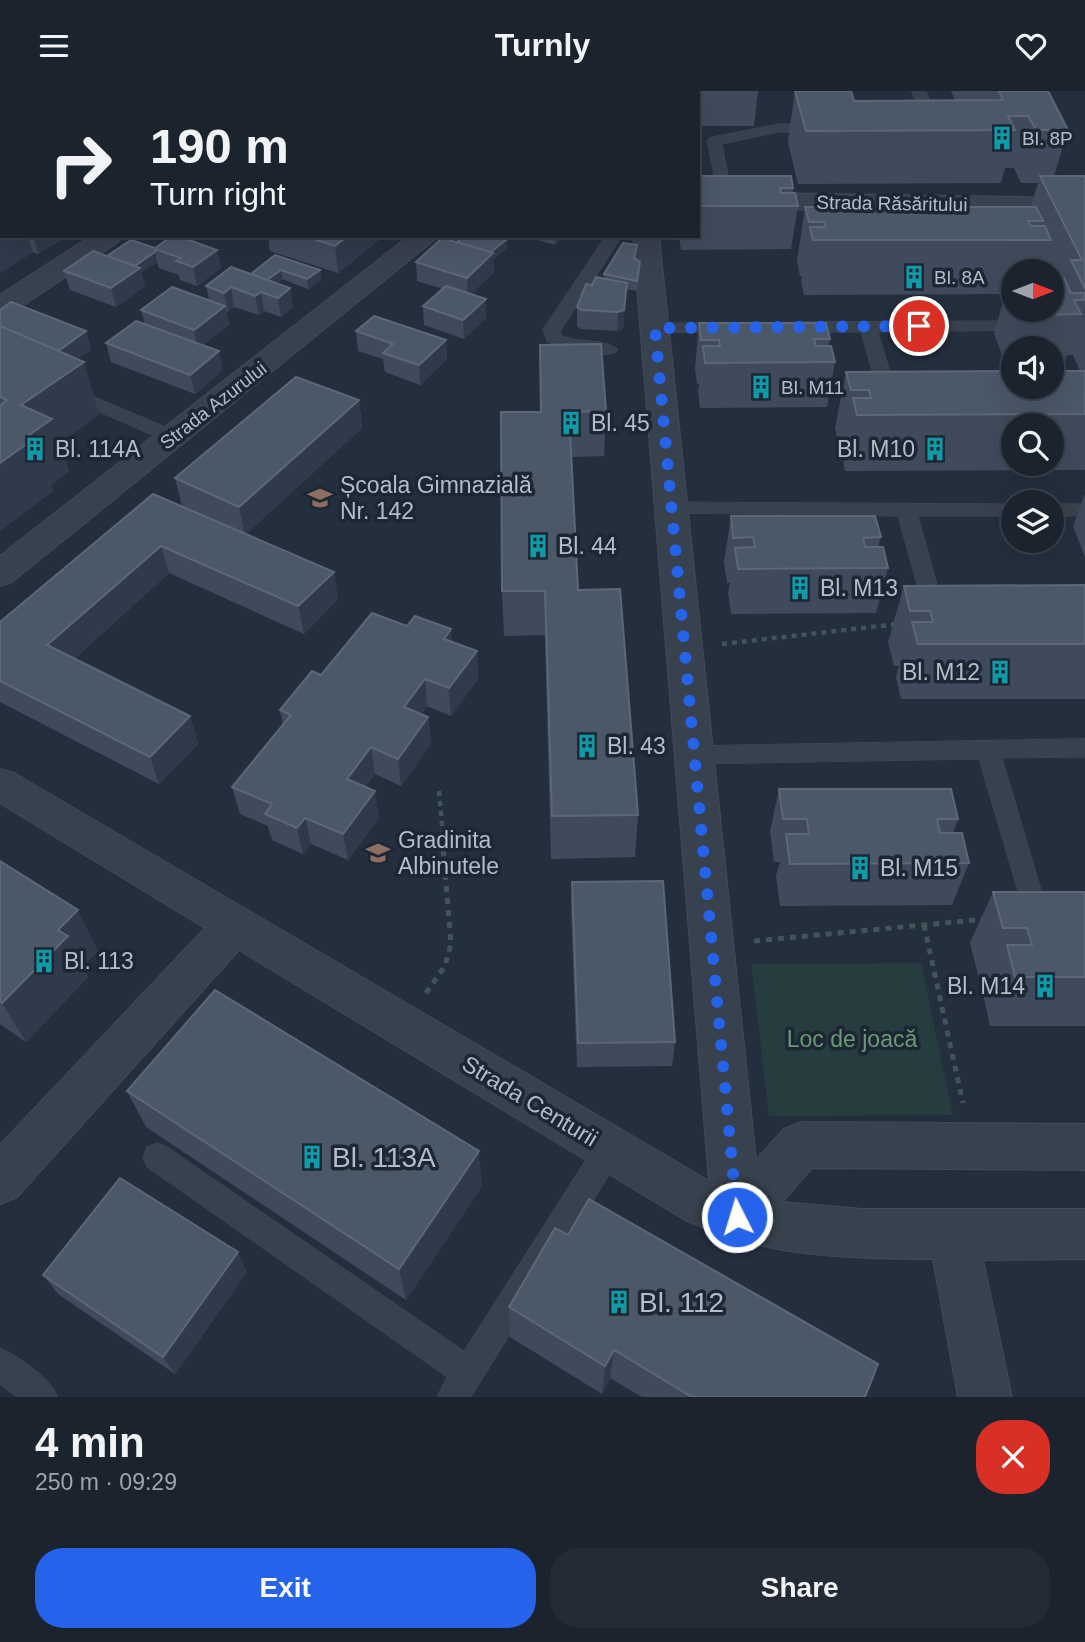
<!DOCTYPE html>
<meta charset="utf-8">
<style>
body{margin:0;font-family:Arial,sans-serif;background:#242b36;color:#f1f3f6;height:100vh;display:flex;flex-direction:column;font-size:26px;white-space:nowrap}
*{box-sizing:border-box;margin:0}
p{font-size:23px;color:#a0a4aa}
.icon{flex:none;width:38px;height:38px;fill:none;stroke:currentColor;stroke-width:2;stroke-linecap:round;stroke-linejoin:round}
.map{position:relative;height:1306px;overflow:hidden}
.details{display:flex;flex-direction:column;background:#1b232e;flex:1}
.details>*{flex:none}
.banner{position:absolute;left:0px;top:0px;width:700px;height:147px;box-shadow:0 7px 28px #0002,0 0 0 2px #39404a;background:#1b232e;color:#f1f3f6;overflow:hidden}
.needle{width:46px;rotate:90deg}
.controls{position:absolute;left:1001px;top:168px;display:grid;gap:14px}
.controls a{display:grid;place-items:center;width:63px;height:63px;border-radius:50%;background:#1b232e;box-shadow:0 7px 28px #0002,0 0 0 2px #39404a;font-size:35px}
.pin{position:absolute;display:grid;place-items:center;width:60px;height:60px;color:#fff;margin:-30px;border:4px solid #fff;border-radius:50%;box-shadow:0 2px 7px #0007}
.me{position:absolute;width:77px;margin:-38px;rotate:355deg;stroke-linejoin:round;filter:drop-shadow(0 0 5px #0008)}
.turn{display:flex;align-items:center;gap:24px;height:147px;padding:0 35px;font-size:32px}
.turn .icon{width:91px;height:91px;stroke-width:2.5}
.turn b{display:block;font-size:49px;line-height:60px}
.round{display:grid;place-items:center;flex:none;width:74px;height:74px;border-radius:28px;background:#242b36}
.headline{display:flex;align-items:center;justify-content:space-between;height:119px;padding:0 35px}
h1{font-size:42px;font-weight:700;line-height:52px}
.action{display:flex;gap:14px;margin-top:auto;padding:14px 35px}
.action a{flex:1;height:80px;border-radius:28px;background:#2563eb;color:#fff;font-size:28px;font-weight:700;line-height:80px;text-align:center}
.action a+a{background:#242b36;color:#f1f3f6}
header{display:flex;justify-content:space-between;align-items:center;height:91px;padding:0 35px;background:#1b232e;font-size:32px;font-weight:700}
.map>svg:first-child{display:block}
</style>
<header><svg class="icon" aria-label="menu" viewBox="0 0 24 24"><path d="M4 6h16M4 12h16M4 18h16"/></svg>Turnly<svg class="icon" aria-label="heart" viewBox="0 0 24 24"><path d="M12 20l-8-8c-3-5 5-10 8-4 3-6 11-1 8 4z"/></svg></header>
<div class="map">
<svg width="1085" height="1306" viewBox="0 0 1085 1306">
<rect width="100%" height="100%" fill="#242f3e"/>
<path fill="#263c3f" d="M921 872 953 1024 769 1025 751 873Z"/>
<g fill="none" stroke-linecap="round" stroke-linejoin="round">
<g stroke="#414a57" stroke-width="1">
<g id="lane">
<path d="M912 0H926L939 32 933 38H923L921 35 924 31Z"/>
<path d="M779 33H820L827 37 820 41H779L722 53 733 110 730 113H720L707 50 709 47Z"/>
<path d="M606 145H622L561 239V244C577 253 605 246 618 259 607 271 560 257 547 250L543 239Z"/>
<path d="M1021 230 1027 231 1029 235 1027 239 878 241 898 308 889 313 880 308 861 241H795L787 236 795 231Z"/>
<path d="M655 232H729L737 237 729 242 649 241 647 237 649 233Z"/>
<path d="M74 292 80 293 85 302 180 342 182 346 180 350H166L72 309 65 297Z"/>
<path d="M671 411 1013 413V425H918L945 523 942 528 935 530 928 528 925 523 898 425 664 422 661 417 664 412Z"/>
<rect x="1052" y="413" width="33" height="12"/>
<path d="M1085 648V666L1002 667 1045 812H1085V834H1036L1027 831 979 668 694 673 686 670 683 664 686 658 694 655Z"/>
<path d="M609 1044 619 1048 623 1058 619 1068 471 1306H437L447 1286 147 1076 143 1066 147 1056 157 1052 167 1056 464 1260 599 1048Z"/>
<path d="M0 1257C20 1266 49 1286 58 1306H17L0 1293Z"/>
</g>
</g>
<g stroke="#414a57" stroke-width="2">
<g id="street">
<path d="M31 0H56L30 2Z"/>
<path d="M0 17H2L0 32Z"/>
<rect x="0" y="49" width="2" height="14"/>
<path d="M698 101 1085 107V123L698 117Z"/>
<path d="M91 145H122L118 151 10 223 0 225V204Z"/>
<path d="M409 145H439L12 491 0 495V465Z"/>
<path d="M633 145H659L756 1069 784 1038 801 1031 1085 1033V1079L812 1077 782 1111 862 1118H1085V1168L983 1169 1012 1306H958L933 1168C841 1167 770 1167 685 1129L239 859 17 1106 0 1113V1054L205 837 0 712V678L14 682 709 1090Z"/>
</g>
</g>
<g stroke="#3f5557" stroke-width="4.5" stroke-dasharray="5 5" stroke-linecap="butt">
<path d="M722 553 898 533"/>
<path d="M439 700 443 745"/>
</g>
<g stroke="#3f5557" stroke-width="5" stroke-dasharray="6 6" stroke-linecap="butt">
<path d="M924 834 963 1012"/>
<path d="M754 850 986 828"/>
<path d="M426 902 445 875 451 853 442 744"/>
</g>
<use href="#lane" fill="#38414e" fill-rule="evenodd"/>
<use href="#street" fill="#38414e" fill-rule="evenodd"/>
</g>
<g fill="#3f4b5c" fill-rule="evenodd">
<path d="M128 0H318L325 2H128Z"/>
<path d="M386 0H612V2H393Z"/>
<path d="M654 0H758L754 35H698V2H654Z"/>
<path d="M795 0 854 10 955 9 951 0H1048L1068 39 1054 85H1085V379L845 380 842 363 843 355H840L835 337 846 281 1080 280 1073 264H1067L1062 279H1052V257H1013V279H1008L994 243 1005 203 804 204 801 190 802 185H800L797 170 805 116H1031L1038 92H1021L1014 77H1005L1001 92 798 93 788 51ZM1042 177 1044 180H1052V219H1013V180H1041ZM1013 334H1052V373H1013Z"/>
<path d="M0 82 2 145H67L38 163 33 161 0 182Z"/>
<path d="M698 85 793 97V102L798 115 791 158 681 159 679 145H698Z"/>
<path d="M268 145H384L338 182 270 160Z"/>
<path d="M524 145H564L555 154Z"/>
<path d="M457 151 507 157 493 169 494 181 471 203 486 208V227L464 248 424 234 423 215 443 198 417 190 416 171Z"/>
<path d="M637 154 635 168 640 180 637 200 626 198 623 238 617 240 581 238 577 235V216L604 187V183Z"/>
<path d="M155 157 217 159 221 177 197 195 180 189 179 184 159 177 157 171 141 182 145 195 116 216 70 199 64 180 107 165Z"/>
<path d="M275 164 320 179 321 189 308 198 282 188 277 192 293 216 281 226 264 220 259 224 234 216 228 221 226 220 229 234 203 254 223 279 195 303 111 271 106 252 145 233 141 219 209 209 206 195 251 183Z"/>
<path d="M0 219 86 240 91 259 78 268 99 323 60 352 69 380 51 394 53 400 0 440Z"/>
<path d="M699 232 830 248 828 255 835 271 827 316 700 317 698 300 699 293H697L695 277Z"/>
<path d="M356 240 446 249 447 268 420 294 385 281 383 268 358 260Z"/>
<path d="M540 254 606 320 604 365 572 366 578 499 638 724 635 766 551 768 545 544 504 545 502 500 540 321Z"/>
<path d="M359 309 362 337 246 443 338 508 304 543 169 482 74 568 190 625 198 653 159 693 0 611V531L182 415 175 387Z"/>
<path d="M1085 403V466L1073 435Z"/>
<path d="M731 425 881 446 878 456 888 477 876 522 731 523 728 502 730 492H727L724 471Z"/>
<path d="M1085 494V608H901L896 586 899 575H894L888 551 904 495Z"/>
<path d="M407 535 477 560 478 588 451 625 427 615 421 623 428 626 431 653 401 695 375 683 365 696 379 727 348 769 311 753 303 763 272 749 268 735 240 723 232 696 283 634 280 619 321 584Z"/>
<path d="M779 698 958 728 953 742 969 772 952 814 780 815 776 785 780 771H774L770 741Z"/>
<path d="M0 770 98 860 83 875 88 886 26 951 0 933Z"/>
<path d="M572 791 675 951 672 975 577 976 571 817Z"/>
<path d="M993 801H1085V935H990L983 903 991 887H979L970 852Z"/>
<path d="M127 1000 482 1095 406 1209 146 1036Z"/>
<path d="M247 1181 175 1283 58 1203 43 1184Z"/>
<path d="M509 1216 865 1306H642L610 1287 602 1303 510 1246Z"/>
</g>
<g fill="#2f3b4b">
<path d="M91 0H109L106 2H88Z"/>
<path d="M2 120V145H28L33 161 0 182V121Z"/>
<path d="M33 145H67L38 163Z"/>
<path d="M348 145H384L338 182 335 155Z"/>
<path d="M555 145H564L555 154Z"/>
<path d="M507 148V157L493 169 494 181 468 206 467 187 491 161Z"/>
<path d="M217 159 221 177 197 195 193 176Z"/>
<path d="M155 161 157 171 141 182 145 195 116 216 111 197 133 176Z"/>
<path d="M281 179 282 188 269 199 267 189Z"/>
<path d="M320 179 321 189 308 198 307 188Z"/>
<path d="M627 192 623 238 617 240 618 221Z"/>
<path d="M231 196 234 216 228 221 224 202Z"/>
<path d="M290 197 293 216 281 226 278 207Z"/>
<path d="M261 201 264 220 259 224 255 205Z"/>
<path d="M486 208V227L464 248 463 229Z"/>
<path d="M225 215 229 234 198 258 194 239Z"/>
<path d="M86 240 91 259 62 281 55 261Z"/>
<path d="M446 249 447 268 420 294 419 274Z"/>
<path d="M219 260 223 279 195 303 190 284Z"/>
<path d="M84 271 99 323 60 352 69 380 51 394 53 400 0 440V372L21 314Z"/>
<path d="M359 309 362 337 245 444 239 416Z"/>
<path d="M161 455 169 482 58 582 47 554Z"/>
<path d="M334 481 338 508 304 543 298 515Z"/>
<path d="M451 538 453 566 444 548Z"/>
<path d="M477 560 478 588 451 625 449 597Z"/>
<path d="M425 588 427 615 407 643 404 616Z"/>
<path d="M190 625 198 653 159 693 150 666Z"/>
<path d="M428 626 431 653 401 695 398 668Z"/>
<path d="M371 656 375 683 351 715 347 688Z"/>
<path d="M375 700 379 727 348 769 343 743Z"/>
<path d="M305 727 311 753 303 763 297 737Z"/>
<path d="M78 819 98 860 83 875 88 886 26 951 2 912 58 839Z"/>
<path d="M479 1060 482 1095 406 1209 399 1178Z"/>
<path d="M238 1161 247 1181 175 1283 163 1266Z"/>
<path d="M614 1259 610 1287 602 1303 605 1275Z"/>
</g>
<g fill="#4b5868" stroke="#5c6777" stroke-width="2">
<path d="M65 0H91L88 2H71Z"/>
<path d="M208 0H318L325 2H215Z"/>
<path d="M538 0H608L606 2H536Z"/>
<path d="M795 0H851L854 10 1003 9 999 0H1048L1068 39H1036L1028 25H1008L1015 39 806 40Z"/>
<path d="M2 81V120L0 121V82Z"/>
<path d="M698 85H791L793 97H780L781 102H795L798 115H698Z"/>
<path d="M1040 85H1085V198L1071 169H1082Z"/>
<path d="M805 116H1036L1043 130H1028L1031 135H1045L1051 149H813L810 136H825L824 131H809Z"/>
<path d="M172 145H178L217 159 193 176 176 170 181 167 154 158Z"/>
<path d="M304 145H348L335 155Z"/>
<path d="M463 145H498L507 148 491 161 457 151Z"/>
<path d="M442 147 493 162 467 187 416 171Z"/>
<path d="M131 149 155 157V161L135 175 107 165Z"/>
<path d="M623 152 637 154 634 167 640 171 637 190 604 183Z"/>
<path d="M93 160 140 177 111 197 64 180Z"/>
<path d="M275 164 320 179 307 188 281 179 267 189 251 183Z"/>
<path d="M231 176 290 197 278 207 261 201 255 205 231 196 224 202 206 195Z"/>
<path d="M596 186 627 192 624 219 618 221 582 219 577 216 586 193 592 194Z"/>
<path d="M1052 187H1064L1071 202H1085V209H1074L1081 223 1025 224 1023 219H1052Z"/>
<path d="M446 195 486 208 463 229 423 215Z"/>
<path d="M172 196 225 215 194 239 141 219Z"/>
<path d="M11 211 86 240 58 260 0 235V219Z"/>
<path d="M374 225 446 249 419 274 383 262 393 253 356 240Z"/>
<path d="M136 230 219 260 190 284 106 252Z"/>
<path d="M699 232H826L830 248H814L816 255H831L835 271 705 272 703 255H720L719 249H701Z"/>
<path d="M0 235 84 271 21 314 52 328 29 344 35 347 0 372V315L7 309 0 306Z"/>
<path d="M601 253 606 320 569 321 578 499 620 498 638 724 552 725 545 500H502L501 321H541L540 254Z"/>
<path d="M1013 280V296H1052V280H1085V323L857 324 853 307H871L869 299H851L846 281Z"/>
<path d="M296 286 359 309 239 416 175 387Z"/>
<path d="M153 403 334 481 298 515 161 455 47 554 190 625 150 666 0 590V531Z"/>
<path d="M731 425H875L881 446 863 447 865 456H883L888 477 738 478 735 457 755 456 753 446 733 447Z"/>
<path d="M1085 494V553H918L912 531H933L930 520H910L904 495Z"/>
<path d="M372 522 407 535 415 525 451 538 444 548 477 560 449 597 425 588 404 616 428 626 398 668 371 656 347 688 375 700 343 743 305 727 297 737 265 723 272 713 232 696 291 624 280 619 312 580 321 584Z"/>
<path d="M779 698H951L958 728H937L940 742H962L969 772 790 773 786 743H809L807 728H783Z"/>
<path d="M0 770 78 819 58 839 68 845 2 912 0 910Z"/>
<path d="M663 790 675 951 578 952 572 791Z"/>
<path d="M993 801H1085V886H1015L1007 854H1032L1027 837H1003Z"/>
<path d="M215 899 479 1060 399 1178 127 1000Z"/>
<path d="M120 1087 238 1161 163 1266 43 1184Z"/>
<path d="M589 1108 878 1273 865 1306H692L614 1259 605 1275 509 1216 555 1137 568 1144Z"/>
</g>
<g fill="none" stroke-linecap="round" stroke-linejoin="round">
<path stroke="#2563eb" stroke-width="12" stroke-dasharray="0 21.6" d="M737 1126 655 237 919 235"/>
</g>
<defs>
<g id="building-bare" transform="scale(1.89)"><path d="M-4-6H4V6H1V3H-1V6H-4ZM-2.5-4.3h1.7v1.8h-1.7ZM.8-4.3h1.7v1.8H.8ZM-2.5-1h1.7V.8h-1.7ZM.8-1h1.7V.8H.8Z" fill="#0f9aa8" stroke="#1d2633" stroke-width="2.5" paint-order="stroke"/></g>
<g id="school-bare" transform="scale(1.89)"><path d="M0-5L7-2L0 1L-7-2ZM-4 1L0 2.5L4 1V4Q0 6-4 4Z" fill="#8d6e63" stroke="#1d2633" stroke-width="2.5" paint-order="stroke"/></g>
</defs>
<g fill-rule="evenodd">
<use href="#building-bare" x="1002" y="47"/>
<use href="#building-bare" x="914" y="186"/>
<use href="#building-bare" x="761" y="296"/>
<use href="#building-bare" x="571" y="332"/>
<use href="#building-bare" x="35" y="358"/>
<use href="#building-bare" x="935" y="358"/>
<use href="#school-bare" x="320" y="407"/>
<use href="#building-bare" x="538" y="455"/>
<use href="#building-bare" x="800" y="497"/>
<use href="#building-bare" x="1000" y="581"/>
<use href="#building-bare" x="587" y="655"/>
<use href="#school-bare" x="378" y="762"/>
<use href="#building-bare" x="860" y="777"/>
<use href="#building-bare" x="44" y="870"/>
<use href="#building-bare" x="1045" y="895"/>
<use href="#building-bare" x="312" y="1066"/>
<use href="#building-bare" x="619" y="1211"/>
</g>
<g text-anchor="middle" stroke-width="7" stroke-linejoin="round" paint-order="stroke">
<g font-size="19" fill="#b4bcc9" stroke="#1d2633" text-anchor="start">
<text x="1022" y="54">Bl. 8P</text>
<text x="934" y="193">Bl. 8A</text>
<text x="781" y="303">Bl. M11</text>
</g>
<g font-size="19" fill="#b4bcc9" stroke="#1d2633">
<text transform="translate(892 112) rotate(1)" y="7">Strada Răsăritului</text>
<text transform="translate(213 314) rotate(-38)" y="7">Strada Azurului</text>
</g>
<g font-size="23" fill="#b4bcc9" stroke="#1d2633" text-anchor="start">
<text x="591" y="340">Bl. 45</text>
<text x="55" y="366">Bl. 114A</text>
<text x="915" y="366" text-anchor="end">Bl. M10</text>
<text x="340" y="402">Școala Gimnazială<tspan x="340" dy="26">Nr. 142</tspan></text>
<text x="558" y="463">Bl. 44</text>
<text x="820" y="505">Bl. M13</text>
<text x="980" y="589" text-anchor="end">Bl. M12</text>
<text x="607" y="663">Bl. 43</text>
<text x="398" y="757">Gradinita<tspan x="398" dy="26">Albinutele</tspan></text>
<text x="880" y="785">Bl. M15</text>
<text x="64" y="878">Bl. 113</text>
<text x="1025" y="903" text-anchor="end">Bl. M14</text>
</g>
<g font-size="23" fill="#6b9a76" stroke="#1d2633">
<text x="852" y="956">Loc de joacă</text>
</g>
<g font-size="23" fill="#b4bcc9" stroke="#1d2633">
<text transform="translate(530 1010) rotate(31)" y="8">Strada Centurii</text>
</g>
<g font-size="28" fill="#b4bcc9" stroke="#1d2633" text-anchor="start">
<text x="332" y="1076">Bl. 113A</text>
<text x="639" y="1221">Bl. 112</text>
</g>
</g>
</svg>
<div class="controls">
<a><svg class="needle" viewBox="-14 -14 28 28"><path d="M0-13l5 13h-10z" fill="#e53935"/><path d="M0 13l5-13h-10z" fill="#a0a4aa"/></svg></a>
<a><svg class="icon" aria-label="sound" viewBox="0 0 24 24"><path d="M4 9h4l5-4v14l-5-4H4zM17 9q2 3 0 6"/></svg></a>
<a><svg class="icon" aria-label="search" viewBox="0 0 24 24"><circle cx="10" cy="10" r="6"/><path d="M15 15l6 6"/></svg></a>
<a><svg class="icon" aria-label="layers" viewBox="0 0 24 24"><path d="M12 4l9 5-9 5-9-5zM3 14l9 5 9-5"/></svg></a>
</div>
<div class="pin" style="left:919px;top:235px;background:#d93025"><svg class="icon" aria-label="arrive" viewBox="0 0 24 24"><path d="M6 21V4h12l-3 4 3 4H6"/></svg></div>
<svg class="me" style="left:737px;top:1126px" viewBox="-20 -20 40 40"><circle r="17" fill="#2563eb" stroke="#fff" stroke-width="3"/><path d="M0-11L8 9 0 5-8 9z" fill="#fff"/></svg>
<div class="banner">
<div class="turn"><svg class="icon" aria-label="right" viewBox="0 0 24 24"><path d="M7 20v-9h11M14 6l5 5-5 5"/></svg><div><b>190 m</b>Turn right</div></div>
</div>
</div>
<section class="details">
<div class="headline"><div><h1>4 min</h1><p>250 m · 09:29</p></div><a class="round" style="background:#d93025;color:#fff"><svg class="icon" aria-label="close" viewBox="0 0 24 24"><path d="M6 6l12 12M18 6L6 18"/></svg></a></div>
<div class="action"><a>Exit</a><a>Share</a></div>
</section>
